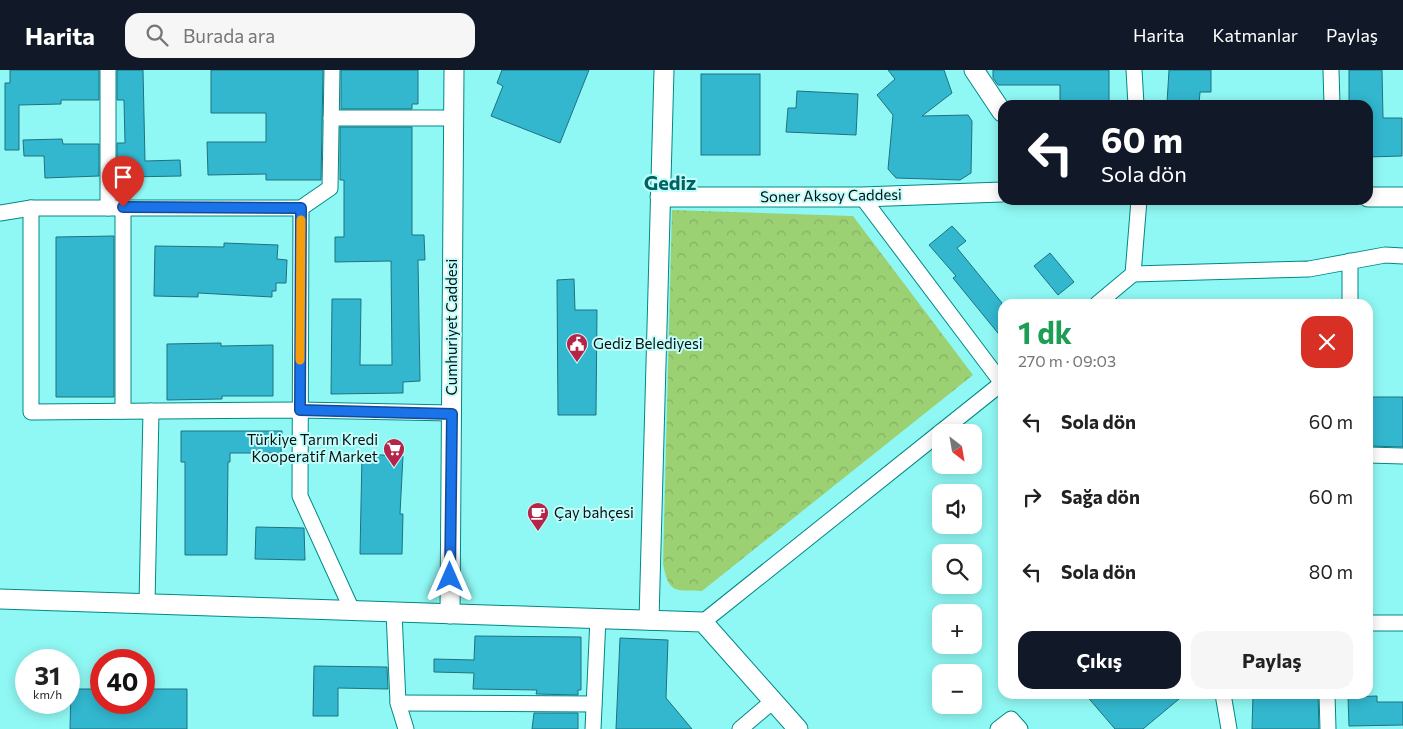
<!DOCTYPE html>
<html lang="tr">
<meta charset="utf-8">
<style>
body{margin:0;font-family:Commissioner,sans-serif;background:#f6f6f6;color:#222;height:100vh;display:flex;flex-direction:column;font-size:19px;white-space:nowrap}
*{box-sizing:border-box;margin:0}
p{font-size:16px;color:#767676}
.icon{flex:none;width:28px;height:28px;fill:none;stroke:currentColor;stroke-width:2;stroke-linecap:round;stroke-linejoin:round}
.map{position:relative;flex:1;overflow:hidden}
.details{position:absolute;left:998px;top:229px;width:375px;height:400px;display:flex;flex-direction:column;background:#fff;border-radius:15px;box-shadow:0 2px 12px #0003}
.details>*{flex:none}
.hud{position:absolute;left:998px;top:30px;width:375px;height:105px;border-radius:15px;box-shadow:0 2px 12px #0003;background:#111827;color:#fff;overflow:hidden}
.needle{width:32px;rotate:149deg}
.tools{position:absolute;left:932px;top:354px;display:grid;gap:10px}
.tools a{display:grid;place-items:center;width:50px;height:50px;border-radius:10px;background:#fff;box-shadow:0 2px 12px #0003;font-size:25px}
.speed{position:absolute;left:15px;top:579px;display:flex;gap:10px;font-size:25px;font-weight:700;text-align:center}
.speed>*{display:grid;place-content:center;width:65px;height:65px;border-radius:50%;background:#fff;box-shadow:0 2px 12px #0003;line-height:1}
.speed small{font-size:12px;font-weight:400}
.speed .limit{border:8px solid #d22;background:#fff;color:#111}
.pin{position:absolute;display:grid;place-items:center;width:42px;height:42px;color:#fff;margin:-51px -21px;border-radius:50% 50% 50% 0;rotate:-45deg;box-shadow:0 0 5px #0007}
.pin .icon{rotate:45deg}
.me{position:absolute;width:55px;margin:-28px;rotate:0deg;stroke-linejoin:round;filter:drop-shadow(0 0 4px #0008)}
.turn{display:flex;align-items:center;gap:18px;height:105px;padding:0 20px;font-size:22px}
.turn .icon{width:65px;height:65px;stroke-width:2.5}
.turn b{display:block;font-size:35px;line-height:42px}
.round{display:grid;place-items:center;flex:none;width:52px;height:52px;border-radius:15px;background:#f6f6f6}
.summary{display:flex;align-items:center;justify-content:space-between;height:85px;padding:0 20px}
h1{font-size:30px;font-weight:700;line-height:38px;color:#1e9e55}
.button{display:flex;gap:10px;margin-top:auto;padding:10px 20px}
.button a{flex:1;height:58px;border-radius:15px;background:#111827;color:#fff;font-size:20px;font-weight:700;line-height:58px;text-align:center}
.button a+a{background:#f6f6f6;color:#222}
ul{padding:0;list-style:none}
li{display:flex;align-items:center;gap:15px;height:75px;padding:0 20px}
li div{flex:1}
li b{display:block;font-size:19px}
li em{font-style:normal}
header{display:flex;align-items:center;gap:30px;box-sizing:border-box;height:70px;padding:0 25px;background:#111827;color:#fff}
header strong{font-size:24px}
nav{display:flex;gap:28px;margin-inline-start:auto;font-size:18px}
.search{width:350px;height:45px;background:#f6f6f6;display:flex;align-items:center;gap:12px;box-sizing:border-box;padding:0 18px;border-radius:15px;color:#767676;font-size:19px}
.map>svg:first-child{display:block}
</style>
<header>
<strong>Harita</strong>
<div class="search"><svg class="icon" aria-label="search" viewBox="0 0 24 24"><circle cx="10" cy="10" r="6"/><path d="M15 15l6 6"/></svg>Burada ara</div>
<nav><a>Harita</a><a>Katmanlar</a><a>Paylaş</a></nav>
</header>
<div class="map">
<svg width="1403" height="659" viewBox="0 0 1403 659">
<defs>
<pattern id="park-crowns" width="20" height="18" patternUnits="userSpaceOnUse" patternTransform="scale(1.25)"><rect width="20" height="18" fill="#9bd073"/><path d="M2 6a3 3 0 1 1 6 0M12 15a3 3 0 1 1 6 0" fill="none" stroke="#84b262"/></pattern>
</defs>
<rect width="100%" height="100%" fill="#90f8f4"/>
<path fill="url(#park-crowns)" d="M672 140 853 146 973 305 702 521C674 520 669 524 663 494Z"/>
<g fill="#32b7cf" stroke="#217180">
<path d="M10 0H99V30H61V34L19 35V80H5V13H10Z"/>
<path d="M117 0H143L145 91 180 90 181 106 126 107V105L117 106V73H125L124 30H117Z"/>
<path d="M211 0H323L321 110H266V104L208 105 207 72H266V43H211Z"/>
<path d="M341 0H418V34H412V39H341Z"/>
<path d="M502 0H589L560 73 491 46 503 16 497 13Z"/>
<path d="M888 0H944L952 23 922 46 968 45 972 51 971 103 960 110 896 108 888 99 893 45 877 25 895 9Z"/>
<path d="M993 0H1109V35H1060V15H998L993 8Z"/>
<path d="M1169 0H1211V22H1200L1199 34 1167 33Z"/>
<path d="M1349 0H1382L1383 48H1402V86L1368 87V35H1349Z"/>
<rect x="701" y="4" width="59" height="81"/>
<path d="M797 21 858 24 856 65 786 62 788 38H796Z"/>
<path d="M340 57H412V165H424L425 190H418L420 311 403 312V323L331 324 332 229H361L360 295H392L391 191 335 192V167H344V110H340Z"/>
<path d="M62 69 63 74H99V106L45 108 44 86H24L23 70Z"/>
<path d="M952 156 966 171 957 178 1002 233V268L953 208 956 206 929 175Z"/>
<path d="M114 166V327H56V167Z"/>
<path d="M224 173 278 175 277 189 287 190 286 213H276V221H272V227L198 223V227L154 226 155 176 224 177Z"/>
<path d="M1050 183 1074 212 1058 225 1034 196Z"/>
<path d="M574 209 575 240H597L596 345H558L557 210Z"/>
<path d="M221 273V276L273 275V326H222V329L167 330V274Z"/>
<path d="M1368 327H1403V377L1368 376Z"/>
<path d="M181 361H282L281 383H230V392H228L227 485H185V392H181Z"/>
<path d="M362 384 403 386 400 444H403L402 484H360Z"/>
<path d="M256 457 304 458 305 490 255 489Z"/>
<path d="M475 566 581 567V620H578V625L536 624 537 620 473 619 474 603 434 602V589L474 590Z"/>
<path d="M620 568 668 570 666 628 692 659H616Z"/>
<path d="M314 596 387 597 388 619 338 618V646H313Z"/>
<path d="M71 619H101V632H144V619H187V659H70Z"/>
<path d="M1085 624H1185L1143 659H1115Z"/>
<path d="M1253 624H1318L1319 659H1252Z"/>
<path d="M1377 626V632H1403V655L1349 656 1348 627Z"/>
<path d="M534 643H578V659H532Z"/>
</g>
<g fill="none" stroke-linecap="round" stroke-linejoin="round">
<g stroke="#008886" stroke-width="17">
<g id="minor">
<path d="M1134 0 1136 35"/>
<path d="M1331 0 1332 35"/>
<path d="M331 48H454"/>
<path d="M862 127 1002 313"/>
<path d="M31 138V342L300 340 451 343"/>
<path d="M108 138V0"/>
<path d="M301 138 300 426 352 540"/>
<path d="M0 143 31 138H301L330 118 332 0"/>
<path d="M1133 204 1309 199 1385 185 1403 186"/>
<path d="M1097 234 1133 204 1139 130"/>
<path d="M1350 234V191"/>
<path d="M123 341V137"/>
<path d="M1368 385 1403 386"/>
<path d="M147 534 151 341"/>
<path d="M394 542 398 633 406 659"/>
<path d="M703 552 1002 313"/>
<path d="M1368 553H1403"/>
<path d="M1223 624 1229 659"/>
<path d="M1327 624 1328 659"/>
<path d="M398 633 594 634"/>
<path d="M593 659 598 548"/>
<path d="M740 659 773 631"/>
<path d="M998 659 1011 649 1020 659"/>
</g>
</g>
<g stroke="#008886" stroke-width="21">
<g id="tertiary">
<path d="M974 0 1002 42"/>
<path d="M660 127H862L1002 122"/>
<path d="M1368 127H1403"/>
<path d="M0 529 703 552 798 659"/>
<path d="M450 544 454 0"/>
<path d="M649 550 664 0"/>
</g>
</g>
<use href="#minor" stroke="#fff" stroke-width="15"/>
<use href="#tertiary" stroke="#fff" stroke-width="19"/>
</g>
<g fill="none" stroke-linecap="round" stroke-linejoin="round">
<g stroke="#114b97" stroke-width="12">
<path id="route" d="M123 137 301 138 300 340 452 344 450 507"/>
</g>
<use href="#route" stroke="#1a73e8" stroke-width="9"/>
<path stroke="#f59e0b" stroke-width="9" d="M300 290 301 150"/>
</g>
<defs>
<g id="civic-pin" transform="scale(1.125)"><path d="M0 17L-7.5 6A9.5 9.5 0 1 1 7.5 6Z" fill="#b62549" stroke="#c3fdfb"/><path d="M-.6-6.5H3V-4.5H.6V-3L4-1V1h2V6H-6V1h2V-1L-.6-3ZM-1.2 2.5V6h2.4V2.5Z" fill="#fff"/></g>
<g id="supermarket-pin" transform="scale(1.125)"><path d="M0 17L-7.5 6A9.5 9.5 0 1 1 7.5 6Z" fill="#b62549" stroke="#c3fdfb"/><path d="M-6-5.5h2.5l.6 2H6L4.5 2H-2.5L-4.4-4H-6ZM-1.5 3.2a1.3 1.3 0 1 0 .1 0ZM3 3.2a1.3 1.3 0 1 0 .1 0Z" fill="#fff"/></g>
<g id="cafe-pin" transform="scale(1.125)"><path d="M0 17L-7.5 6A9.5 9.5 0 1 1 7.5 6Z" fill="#b62549" stroke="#c3fdfb"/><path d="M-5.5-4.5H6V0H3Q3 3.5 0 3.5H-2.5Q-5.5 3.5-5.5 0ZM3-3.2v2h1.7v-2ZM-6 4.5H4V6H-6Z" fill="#fff"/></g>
</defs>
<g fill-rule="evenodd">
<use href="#civic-pin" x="577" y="274"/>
<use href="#supermarket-pin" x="394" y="379"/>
<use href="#cafe-pin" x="538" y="443"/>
</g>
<g text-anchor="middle" stroke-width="4" stroke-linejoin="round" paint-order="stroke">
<g font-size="15" fill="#001110" stroke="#c3fdfb">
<text transform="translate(831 126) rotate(-1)" y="5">Soner Aksoy Caddesi</text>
<text transform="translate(452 257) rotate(-90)" y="5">Cumhuriyet Caddesi</text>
</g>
<g font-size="15" fill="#001110" stroke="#c3fdfb" text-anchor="start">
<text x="593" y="279">Gediz Belediyesi</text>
<text x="378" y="375" text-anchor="end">Türkiye Tarım Kredi<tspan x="378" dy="17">Kooperatif Market</tspan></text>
<text x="554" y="448">Çay bahçesi</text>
</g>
<g font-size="20" font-weight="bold" fill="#006261" stroke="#c3fdfb">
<text x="670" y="120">Gediz</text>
</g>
</g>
</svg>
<div class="tools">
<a><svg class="needle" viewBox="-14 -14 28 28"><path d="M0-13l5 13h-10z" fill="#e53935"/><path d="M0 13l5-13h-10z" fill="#767676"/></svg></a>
<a><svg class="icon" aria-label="sound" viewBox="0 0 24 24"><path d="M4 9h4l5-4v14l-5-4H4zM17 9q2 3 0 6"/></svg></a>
<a><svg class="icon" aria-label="search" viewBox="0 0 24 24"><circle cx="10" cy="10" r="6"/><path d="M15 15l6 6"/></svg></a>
<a>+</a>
<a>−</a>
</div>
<div class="speed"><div>31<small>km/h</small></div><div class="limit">40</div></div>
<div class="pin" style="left:123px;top:137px;background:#d93025"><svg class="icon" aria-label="arrive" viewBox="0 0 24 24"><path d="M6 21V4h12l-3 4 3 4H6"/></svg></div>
<svg class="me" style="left:450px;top:507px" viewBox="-20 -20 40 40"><path d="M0-17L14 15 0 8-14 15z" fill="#1a73e8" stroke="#fff" stroke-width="4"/></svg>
<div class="hud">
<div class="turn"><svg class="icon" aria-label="left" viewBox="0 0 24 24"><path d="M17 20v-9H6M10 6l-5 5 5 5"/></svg><div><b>60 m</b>Sola dön</div></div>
</div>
<section class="details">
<div class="summary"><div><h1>1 dk</h1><p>270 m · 09:03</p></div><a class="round" style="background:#d93025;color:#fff"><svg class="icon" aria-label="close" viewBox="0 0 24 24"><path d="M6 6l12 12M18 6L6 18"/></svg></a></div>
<ul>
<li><svg class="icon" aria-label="left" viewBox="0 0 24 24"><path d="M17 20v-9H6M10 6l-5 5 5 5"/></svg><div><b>Sola dön</b></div><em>60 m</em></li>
<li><svg class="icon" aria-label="right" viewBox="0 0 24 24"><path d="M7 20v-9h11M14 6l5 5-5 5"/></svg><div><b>Sağa dön</b></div><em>60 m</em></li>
<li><svg class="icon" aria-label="left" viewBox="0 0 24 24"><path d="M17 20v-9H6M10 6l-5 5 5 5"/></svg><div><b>Sola dön</b></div><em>80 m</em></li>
</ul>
<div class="button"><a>Çıkış</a><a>Paylaş</a></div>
</section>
</div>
